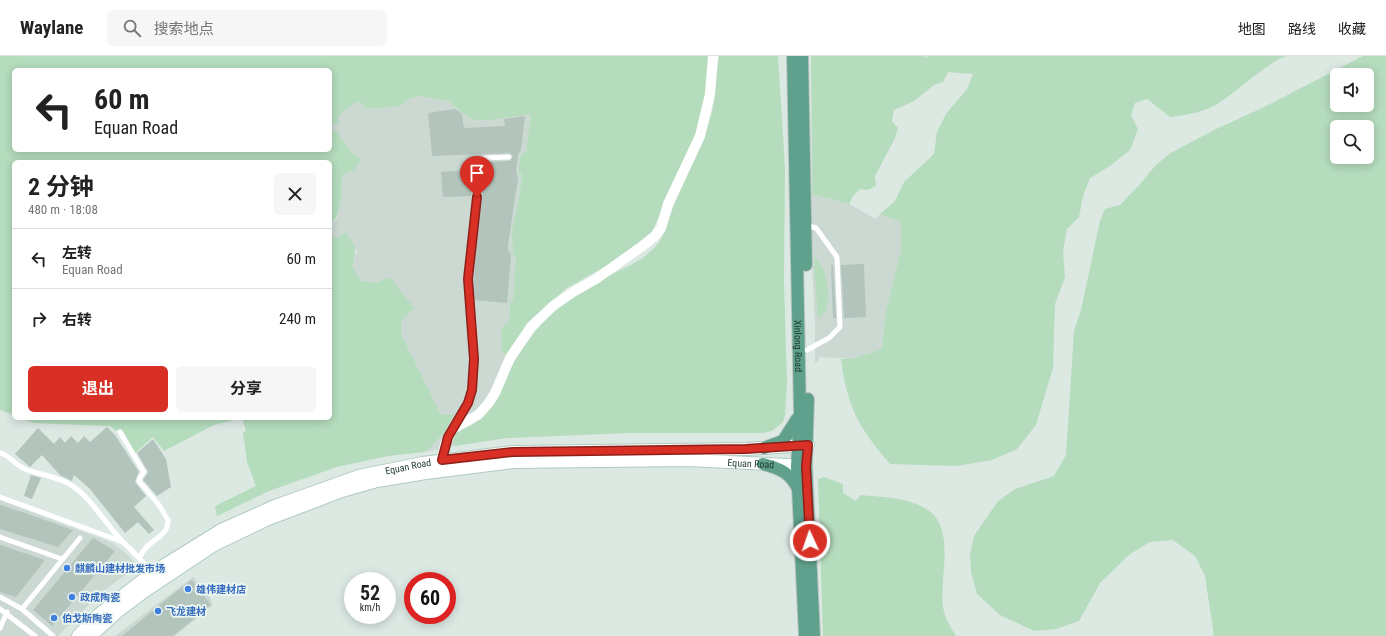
<!DOCTYPE html>
<html lang="zh">
<meta charset="utf-8">
<style>
body{margin:0;font-family:"Roboto Condensed","Noto Sans SC",sans-serif;background:#f6f6f6;color:#222;height:100vh;display:flex;flex-direction:column;font-size:15px;white-space:nowrap}
*{box-sizing:border-box;margin:0}
p{font-size:13px;color:#767676}
.icon{flex:none;width:22px;height:22px;fill:none;stroke:currentColor;stroke-width:2;stroke-linecap:round;stroke-linejoin:round}
.map{position:relative;flex:1;overflow:hidden}
.panel{position:absolute;left:12px;top:104px;width:320px;height:260px;display:flex;flex-direction:column;background:#fff;border-radius:6px;box-shadow:0 2px 10px #0003}
.panel>*{flex:none}
.banner{position:absolute;left:12px;top:12px;width:320px;height:84px;border-radius:6px;box-shadow:0 2px 10px #0003;background:#fff;color:#222;overflow:hidden}
.fabs{position:absolute;left:1330px;top:12px;display:grid;gap:8px}
.fabs a{display:grid;place-items:center;width:44px;height:44px;border-radius:6px;background:#fff;box-shadow:0 2px 10px #0003;font-size:20px}
.speed{position:absolute;left:344px;top:516px;display:flex;gap:8px;font-size:20px;font-weight:700;text-align:center}
.speed>*{display:grid;place-content:center;width:52px;height:52px;border-radius:50%;background:#fff;box-shadow:0 2px 10px #0003;line-height:1}
.speed small{font-size:10px;font-weight:400}
.speed .limit{border:6px solid #d22;background:#fff;color:#111}
.pin{position:absolute;display:grid;place-items:center;width:34px;height:34px;color:#fff;margin:-41px -17px;border-radius:50% 50% 50% 0;rotate:-45deg;box-shadow:0 0 4px #0007}
.pin .icon{rotate:45deg}
.me{position:absolute;width:44px;margin:-22px;rotate:357deg;stroke-linejoin:round;filter:drop-shadow(0 0 3px #0008)}
.turn{display:flex;align-items:center;gap:14px;height:84px;padding:0 16px;font-size:18px}
.turn .icon{width:52px;height:52px;stroke-width:2.5}
.turn b{display:block;font-size:28px;line-height:34px}
.round{display:grid;place-items:center;flex:none;width:42px;height:42px;border-radius:6px;background:#f6f6f6}
.headline{display:flex;align-items:center;justify-content:space-between;height:68px;padding:0 16px}
h1{font-size:24px;font-weight:700;line-height:30px}
.primary-button{display:flex;gap:8px;margin-top:auto;padding:8px 16px}
.primary-button a{flex:1;height:46px;border-radius:6px;background:#d93025;color:#fff;font-size:16px;font-weight:700;line-height:46px;text-align:center}
.primary-button a+a{background:#f6f6f6;color:#222}
ul{padding:0;list-style:none}
li{display:flex;align-items:center;gap:12px;height:60px;padding:0 16px;border-top:1px solid #e0e0e0}
li div{flex:1}
li b{display:block;font-size:15px}
li em{font-style:normal}
header{display:flex;align-items:center;gap:24px;box-sizing:border-box;height:56px;padding:0 20px;background:#fff;border-bottom:1px solid #e0e0e0}
header strong{font-size:19px}
nav{display:flex;gap:22px;margin-inline-start:auto;font-size:14px}
.search{width:280px;height:36px;background:#f6f6f6;display:flex;align-items:center;gap:10px;box-sizing:border-box;padding:0 14px;border-radius:6px;color:#767676;font-size:15px}
.map>svg:first-child{display:block}
</style>
<header>
<strong>Waylane</strong>
<div class="search"><svg class="icon" aria-label="search" viewBox="0 0 24 24"><circle cx="10" cy="10" r="6"/><path d="M15 15l6 6"/></svg>搜索地点</div>
<nav><a>地图</a><a>路线</a><a>收藏</a></nav>
</header>
<div class="map">
<svg width="1386" height="580" viewBox="0 0 1386 580">
<rect width="100%" height="100%" fill="#dce9e3"/>
<g fill="#cbd9d2">
<path d="M420 40 450 46 458 54 531 58 526 97 521 98 518 117 522 118 521 131 517 157 514 165 516 200 513 244 510 246 509 266 501 273 502 296 506 299 503 308 493 334 479 354 464 362 453 385 455 390 424 396 431 391 445 375 455 359H441L401 278 402 263 414 251 375 227 361 225 352 211 357 195 334 183 330 173V169L337 163 340 149 343 118 352 97 336 75 330 74V71L334 69 338 60 353 48 359 46 366 52 377 53 399 50 411 42Z"/>
<path d="M812 138 849 148 876 163 880 158 901 166V194L885 260 882 293 852 303 819 301 818 306 815 307V267L812 209Z"/>
<path d="M0 444 113 487 129 500 135 509 132 514 99 538 58 580H0Z"/>
<path d="M193 521 210 542 213 549 175 580H115Z"/>
</g>
<g fill="#b4dcbd" fill-rule="evenodd">
<path d="M0 0H709L706 39 698 74 650 180 608 209 567 232 553 244 528 266 506 299 502 296 501 272 509 266 510 246 513 244 516 200 513 197C513 187 511 174 514 165 518 149 521 134 522 118L518 117 521 98 526 96 531 58 489 64H473L458 54 450 46 420 40 411 42 399 50 377 53 366 52 359 46 353 48 338 60 339 65 330 71V14H14V94H330V74L336 75 352 97 361 103 354 114 343 118C340 135 344 156 330 169V106H14V359L0 354Z"/>
<path d="M719 0H778L785 111 784 226 787 328 785 359 783 366 772 375 763 377H630L507 382 455 390 453 385V378L473 368 482 361C506 321 527 275 565 246 578 237 593 229 607 221 625 211 640 207 655 191 667 178 668 162 675 147 687 119 703 90 711 60 716 40 716 20 719 0Z"/>
<path d="M811 0H925L926 2 928 0H1286C1261 11 1243 31 1220 46 1207 56 1186 59 1170 61L1147 43 1135 47 1131 59 1138 73 1130 94 1110 110 1090 122 1083 140 1079 161 1067 173 1063 196 1065 221 1055 248 1053 312 1036 369 1017 393 992 404 956 410 890 408C859 372 847 351 841 303H852L882 293 885 260 901 194V166L880 158 895 145 904 126 934 98 937 76 946 58 967 33 973 18 948 16 943 26 934 29 914 45 894 54 892 65 898 72 895 82 875 120 876 130 868 134 860 133 853 140 849 148 812 138Z"/>
<path d="M1363 0H1386V580H1214L1205 520 1195 500 1173 484 1150 486 1130 498 1100 527 1079 565 1056 573 1034 575 1000 559 977 538 971 517 970 499 974 480 998 445 1015 433 1054 420 1066 399 1074 275 1081 254 1100 165 1105 153 1120 149 1141 127 1155 110 1169 98 1214 74 1262 52ZM1337 19H1367V49H1337ZM1337 71H1367V101H1337Z"/>
<path d="M330 173 334 183 346 177C356 191 357 194 352 211L361 225 375 227 390 221 414 252 402 263 401 278 441 359 455 358 445 375 431 391 424 396 388 400 337 411 269 435 217 460 215 451 217 449 256 430 247 406 243 377 246 374 242 362 214 369 164 395 153 381 135 397 123 375 120 373 116 375 110 370 34 367 21 362H330Z"/>
<path d="M815 201C827 213 831 237 826 253 825 257 821 260 818 263L814 205Z"/>
<path d="M824 421 843 428V437L856 445 860 439C880 441 904 441 923 451 958 469 939 519 943 550 944 561 950 570 956 580H823L818 423Z"/>
</g>
<g fill="#b2c4bc">
<path d="M455 53 462 58 464 72 505 70 504 63 525 60 521 94 518 99 516 115 518 122 508 189V195L511 198 507 247 474 244 473 239 476 189 487 106 510 105 513 100 509 97 432 100 428 57Z"/>
<path d="M470 114 471 140 443 141 441 116Z"/>
<path d="M864 208 866 261 844 262 841 209Z"/>
<path d="M831 209H833L836 262H833Z"/>
<path d="M107 371 115 379 139 416 135 426 146 440 134 451 154 474 149 478 138 466 125 477 90 433 74 419 72 425 60 419 42 399 30 411 15 398 38 372 54 388 60 381 65 387 71 380 78 387 84 380 90 386Z"/>
<path d="M153 383 166 403 171 431 157 440 143 424 148 416 137 397Z"/>
<path d="M31 419 41 422 32 443 24 440Z"/>
<path d="M0 449 22 456 73 474 58 491 0 473Z"/>
<path d="M93 482 115 495 52 570 33 554Z"/>
<path d="M0 489 45 504 16 541 0 536Z"/>
<path d="M192 524 211 549 173 580H122L168 542Z"/>
</g>
<g fill="none" stroke-linecap="round" stroke-linejoin="round">
<g stroke="#afcabf" stroke-width="14">
<g id="secondary">
<path id="s1" d="M78 580 97 560 139 527 166 508 221 474 275 450 359 420 423 407 513 396 746 393 808 389"/>
<path id="s2" d="M91 580 117 556 145 535 214 489 266 464 342 435 377 425 426 417 514 406 689 404 806 410"/>
</g>
</g>
<g stroke="#bcc4c1" stroke-width="14">
<g id="primary">
<path id="s3" d="M793 0 800 358 797 410 805 580"/>
<path d="M802 0 806 209"/>
<path d="M808 343 806 410 814 580"/>
<path d="M764 392 783 385 797 363"/>
<path d="M763 408C779 412 791 417 798 433"/>
</g>
</g>
<g stroke="#fff" stroke-width="5">
<path d="M806 169 816 172 837 201 840 271 829 282 807 294"/>
<path d="M455 370 468 347 473 323 474 303 468 223 480 104 484 102 509 101"/>
<path d="M120 376 144 416 140 421 139 425 159 449 168 464C169 482 146 484 140 501"/>
<path d="M0 397C8 398 15 409 25 413 40 419 57 420 71 429 90 440 107 470 123 486 135 498 142 503 151 518"/>
<path d="M0 441 123 486"/>
<path d="M0 481 62 503"/>
<path d="M0 541 22 553 53 580"/>
<path d="M0 553 35 580"/>
<path d="M22 553 80 482"/>
<path d="M0 572 7 556"/>
</g>
<path stroke="#fff" stroke-width="10" d="M442 404 445 388 453 373 478 359 488 348 495 337 510 302 531 271 553 250 573 236 596 223 641 191 655 180 661 172 668 148 700 80 710 38 713 0"/>
<use href="#secondary" stroke="#fff" stroke-width="12"/>
<use href="#primary" stroke="#5fa18d" stroke-width="12"/>
</g>
<g fill="none" stroke-linecap="round" stroke-linejoin="round">
<g stroke="#8d1f18" stroke-width="10">
<path id="route" d="M477 141 468 223 474 303 472 334 468 347 448 381 442 404 513 396 746 393 808 389 806 410 810 485"/>
</g>
<use href="#route" stroke="#d93025" stroke-width="7"/>
</g>
<g fill="#3f7fe0" stroke="#edf6f1" stroke-width="1.5">
<circle cx="67" cy="512" r="4"/>
<circle cx="188" cy="533" r="4"/>
<circle cx="72" cy="541" r="4"/>
<circle cx="158" cy="555" r="4"/>
<circle cx="54" cy="562" r="4"/>
</g>
<g text-anchor="middle" stroke-width="3.5" stroke-linejoin="round" paint-order="stroke">
<g font-size="10" fill="#1e3931" stroke="#edf6f1">
<text dy="4" stroke="none"><textPath href="#s3" startOffset="290">Xinlong Road</textPath></text>
<text dy="4" stroke="none"><textPath href="#s2" startOffset="704">Equan Road</textPath></text>
<text dy="4" stroke="none"><textPath href="#s1" startOffset="377">Equan Road</textPath></text>
</g>
<g font-size="10" font-weight="bold" fill="#366cbe" stroke="#edf6f1" text-anchor="start">
<text x="75" y="516">麒麟山建材批发市场</text>
<text x="196" y="537">雄伟建材店</text>
<text x="80" y="545">政成陶瓷</text>
<text x="166" y="559">飞龙建材</text>
<text x="62" y="566">伯戈斯陶瓷</text>
</g>
</g>
</svg>
<div class="fabs">
<a><svg class="icon" aria-label="sound" viewBox="0 0 24 24"><path d="M4 9h4l5-4v14l-5-4H4zM17 9q2 3 0 6"/></svg></a>
<a><svg class="icon" aria-label="search" viewBox="0 0 24 24"><circle cx="10" cy="10" r="6"/><path d="M15 15l6 6"/></svg></a>
</div>
<div class="speed"><div>52<small>km/h</small></div><div class="limit">60</div></div>
<div class="pin" style="left:477px;top:141px;background:#d93025"><svg class="icon" aria-label="arrive" viewBox="0 0 24 24"><path d="M6 21V4h12l-3 4 3 4H6"/></svg></div>
<svg class="me" style="left:810px;top:485px" viewBox="-20 -20 40 40"><circle r="17" fill="#d93025" stroke="#fff" stroke-width="3"/><path d="M0-11L8 9 0 5-8 9z" fill="#fff"/></svg>
<div class="banner">
<div class="turn"><svg class="icon" aria-label="left" viewBox="0 0 24 24"><path d="M17 20v-9H6M10 6l-5 5 5 5"/></svg><div><b>60 m</b>Equan Road</div></div>
</div>
<section class="panel">
<div class="headline"><div><h1>2 分钟</h1><p>480 m · 18:08</p></div><a class="round"><svg class="icon" aria-label="close" viewBox="0 0 24 24"><path d="M6 6l12 12M18 6L6 18"/></svg></a></div>
<ul>
<li><svg class="icon" aria-label="left" viewBox="0 0 24 24"><path d="M17 20v-9H6M10 6l-5 5 5 5"/></svg><div><b>左转</b><p>Equan Road</p></div><em>60 m</em></li>
<li><svg class="icon" aria-label="right" viewBox="0 0 24 24"><path d="M7 20v-9h11M14 6l5 5-5 5"/></svg><div><b>右转</b></div><em>240 m</em></li>
</ul>
<div class="primary-button"><a>退出</a><a>分享</a></div>
</section>
</div>
